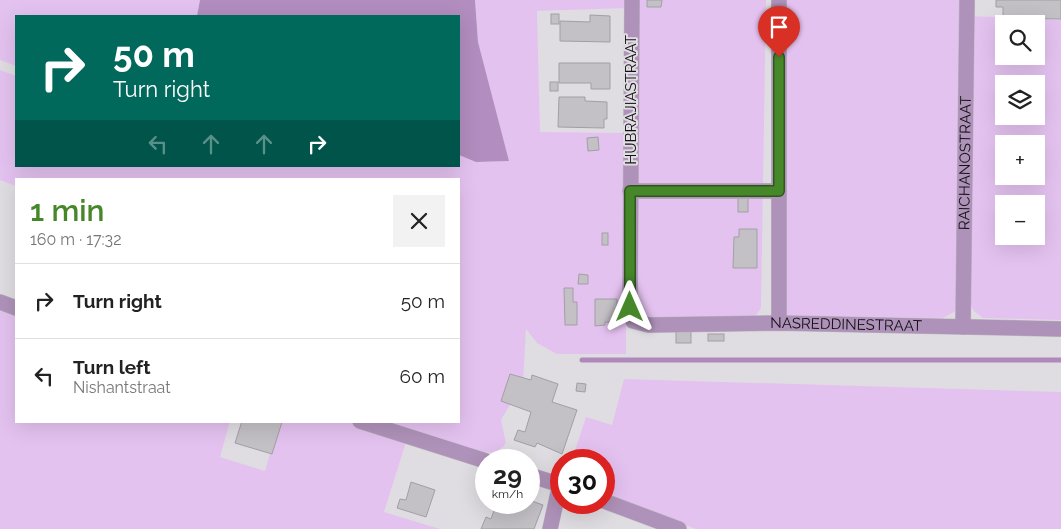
<!DOCTYPE html>
<meta charset="utf-8">
<style>
body{margin:0;font-family:Raleway,sans-serif;background:#f2f2f2;color:#222;height:100vh;display:flex;flex-direction:column;font-size:19px;white-space:nowrap}
*{box-sizing:border-box;margin:0}
p{font-size:16px;color:#767676}
.icon{flex:none;width:28px;height:28px;fill:none;stroke:currentColor;stroke-width:2;stroke-linecap:round;stroke-linejoin:round}
.map{position:relative;flex:1;overflow:hidden}
.side{position:absolute;left:15px;top:178px;width:445px;height:245px;display:flex;flex-direction:column;background:#fff;border-radius:0px;box-shadow:0 5px 20px #0002}
.side>*{flex:none}
.hud{position:absolute;left:15px;top:15px;width:445px;height:152px;border-radius:0px;box-shadow:0 5px 20px #0002;background:#00695c;color:#fff;overflow:hidden}
.tools{position:absolute;left:995px;top:15px;display:grid;gap:10px}
.tools a{display:grid;place-items:center;width:50px;height:50px;border-radius:0px;background:#fff;box-shadow:0 5px 20px #0002;font-size:25px}
.speed{position:absolute;left:475px;top:449px;display:flex;gap:10px;font-size:25px;font-weight:700;text-align:center}
.speed>*{display:grid;place-content:center;width:65px;height:65px;border-radius:50%;background:#fff;box-shadow:0 5px 20px #0002;line-height:1}
.speed small{font-size:12px;font-weight:400}
.speed .limit{border:8px solid #d22;background:#fff;color:#111}
.pin{position:absolute;display:grid;place-items:center;width:42px;height:42px;color:#fff;margin:-51px -21px;border-radius:50% 50% 50% 0;rotate:-45deg;box-shadow:0 0 5px #0007}
.pin .icon{rotate:45deg}
.me{position:absolute;width:55px;margin:-28px;rotate:0deg;stroke-linejoin:round;filter:drop-shadow(0 0 4px #0008)}
.turn{display:flex;align-items:center;gap:18px;height:105px;padding:0 15px;font-size:22px}
.turn .icon{width:65px;height:65px;stroke-width:2.5}
.turn b{display:block;font-size:35px;line-height:42px}
.lanes{display:flex;align-items:center;height:48px;padding:0 15px;background:#0003;justify-content:center;gap:25px;direction:ltr}
.lanes .off{opacity:.35}
.round{display:grid;place-items:center;flex:none;width:52px;height:52px;border-radius:0px;background:#f2f2f2}
.head{display:flex;align-items:center;justify-content:space-between;height:85px;padding:0 15px}
h1{font-size:30px;font-weight:600;line-height:38px;color:#468729}
ul{padding:0;list-style:none}
li{display:flex;align-items:center;gap:15px;height:75px;padding:0 15px;border-top:1px solid #e0e0e0}
li div{flex:1}
li b{display:block;font-size:19px}
li em{font-style:normal}
.map>svg:first-child{display:block}
</style>
<div class="map">
<svg width="1061" height="529" viewBox="0 0 1061 529">
<rect width="100%" height="100%" fill="#e0dde2"/>
<g fill="#e4c2f0" fill-rule="evenodd">
<path d="M0 0H200L197 16H16V66L0 60Z"/>
<path d="M475 0H627V8L537 11 540 132 626 133V354H557L537 343 526 329 523 383 501 420 506 443C498 454 489 453 477 452L376 421H459V179H16V186L0 180V70L16 76V166H459V155L476 162 509 161 478 42Z"/>
<path d="M636 0H766L761 308 755 317 650 319 639 316 633 308Z"/>
<path d="M780 0H961L958 304 954 312 943 318 790 317 780 312Z"/>
<path d="M970 16 1061 20V320L983 318 974 311 969 302ZM1004 24H1036V56H1004ZM1004 84H1036V116H1004ZM1004 144H1036V176H1004ZM1004 204H1036V236H1004Z"/>
<path d="M0 308 16 313V421H230L220 457 265 471 279 421H348L406 442 384 512 440 529H0Z"/>
<path d="M624 379 1061 392V529H696L604 496V460H572L586 417 612 425Z"/>
</g>
<path fill="#b28dbf" d="M200 0H475L478 42 509 161 476 162 459 155V16H197Z"/>
<g fill="none" stroke-linecap="round" stroke-linejoin="round">
<path stroke="#ae89ba" stroke-width="5" d="M582 360H1061"/>
</g>
<g fill="#c4c1c6" stroke="#a29fa4">
<path d="M647 0H662L661 7H647Z"/>
<path d="M996 0H1061V19L1003 18V7H996Z"/>
<rect x="551" y="14" width="8" height="10"/>
<path d="M590 15 610 16V42L560 41V21L590 22Z"/>
<path d="M559 63H610V89H591V83H559Z"/>
<rect x="550" y="82" width="8" height="9"/>
<path d="M559 97H585V101L607 102V119H604V128L558 127Z"/>
<path d="M598 137 599 150 588 151 587 138Z"/>
<rect x="738" y="193" width="10" height="19"/>
<path d="M739 229H757V268H733L734 237H739Z"/>
<rect x="602" y="233" width="6" height="12"/>
<path d="M579 274 588 275V284H578Z"/>
<path d="M564 288H573V302H577V325H565Z"/>
<path d="M595 299H617V322H605V325L595 326Z"/>
<rect x="676" y="331" width="15" height="12"/>
<rect x="708" y="334" width="16" height="7"/>
<path d="M510 374 531 380 532 375 558 384 552 402 577 410 562 454 537 443 535 447 514 440 518 430 525 432 531 412 501 401Z"/>
<path d="M577 383 586 384 585 392 576 391Z"/>
<path d="M242 421 282 422 272 454 235 443Z"/>
<path d="M411 482 435 490 426 517 397 508 400 499 406 500Z"/>
<path d="M529 500 543 505 534 529H481L486 517 491 519 497 502H529Z"/>
</g>
<g fill="none" stroke-linecap="round" stroke-linejoin="round">
<g stroke="#bbb8bd" stroke-width="16">
<g id="minor">
<path id="s1" d="M632 0 630 307 633 321 649 325 779 323 1061 329"/>
<path d="M779 0V323"/>
<path d="M630 191H779"/>
<path d="M0 302 16 308"/>
<path id="s2" d="M963 327 967 0"/>
<path d="M360 421 486 461"/>
<path d="M529 475 561 485"/>
<path d="M604 501 679 529"/>
<path d="M550 529 560 484"/>
</g>
</g>
<use href="#minor" stroke="#af92b9" stroke-width="15"/>
</g>
<g fill="none" stroke-linecap="round" stroke-linejoin="round">
<g stroke="#2e581b" stroke-width="12">
<path id="route" d="M630 307V191H779V57"/>
</g>
<use href="#route" stroke="#468729" stroke-width="9"/>
</g>
<g text-anchor="middle" stroke-width="4" stroke-linejoin="round" paint-order="stroke">
<g font-size="15" fill="#121113" stroke="#e0dde2">
<text transform="translate(631 100) rotate(-90)" y="5">HUBRAJIASTRAAT</text>
<text dy="5" stroke="none"><textPath href="#s2" startOffset="164">RAICHANOSTRAAT</textPath></text>
<text dy="5" stroke="none"><textPath href="#s1" startOffset="535">NASREDDINESTRAAT</textPath></text>
</g>
</g>
</svg>
<div class="tools">
<a><svg class="icon" aria-label="search" viewBox="0 0 24 24"><circle cx="10" cy="10" r="6"/><path d="M15 15l6 6"/></svg></a>
<a><svg class="icon" aria-label="layers" viewBox="0 0 24 24"><path d="M12 4l9 5-9 5-9-5zM3 14l9 5 9-5"/></svg></a>
<a>+</a>
<a>−</a>
</div>
<div class="speed"><div>29<small>km/h</small></div><div class="limit">30</div></div>
<div class="pin" style="left:779px;top:57px;background:#d93025"><svg class="icon" aria-label="arrive" viewBox="0 0 24 24"><path d="M6 21V4h12l-3 4 3 4H6"/></svg></div>
<svg class="me" style="left:630px;top:307px" viewBox="-20 -20 40 40"><path d="M0-17L14 15 0 8-14 15z" fill="#468729" stroke="#fff" stroke-width="4"/></svg>
<div class="hud">
<div class="turn"><svg class="icon" aria-label="right" viewBox="0 0 24 24"><path d="M7 20v-9h11M14 6l5 5-5 5"/></svg><div><b>50 m</b>Turn right</div></div>
<div class="lanes"><svg class="icon off" aria-label="left" viewBox="0 0 24 24"><path d="M17 20v-9H6M10 6l-5 5 5 5"/></svg><svg class="icon off" aria-label="ahead" viewBox="0 0 24 24"><path d="M12 20V5M6 11l6-6 6 6"/></svg><svg class="icon off" aria-label="ahead" viewBox="0 0 24 24"><path d="M12 20V5M6 11l6-6 6 6"/></svg><svg class="icon" aria-label="right" viewBox="0 0 24 24"><path d="M7 20v-9h11M14 6l5 5-5 5"/></svg></div>
</div>
<section class="side">
<div class="head"><div><h1>1 min</h1><p>160 m · 17:32</p></div><a class="round"><svg class="icon" aria-label="close" viewBox="0 0 24 24"><path d="M6 6l12 12M18 6L6 18"/></svg></a></div>
<ul>
<li><svg class="icon" aria-label="right" viewBox="0 0 24 24"><path d="M7 20v-9h11M14 6l5 5-5 5"/></svg><div><b>Turn right</b></div><em>50 m</em></li>
<li><svg class="icon" aria-label="left" viewBox="0 0 24 24"><path d="M17 20v-9H6M10 6l-5 5 5 5"/></svg><div><b>Turn left</b><p>Nishantstraat</p></div><em>60 m</em></li>
</ul>
</section>
</div>
